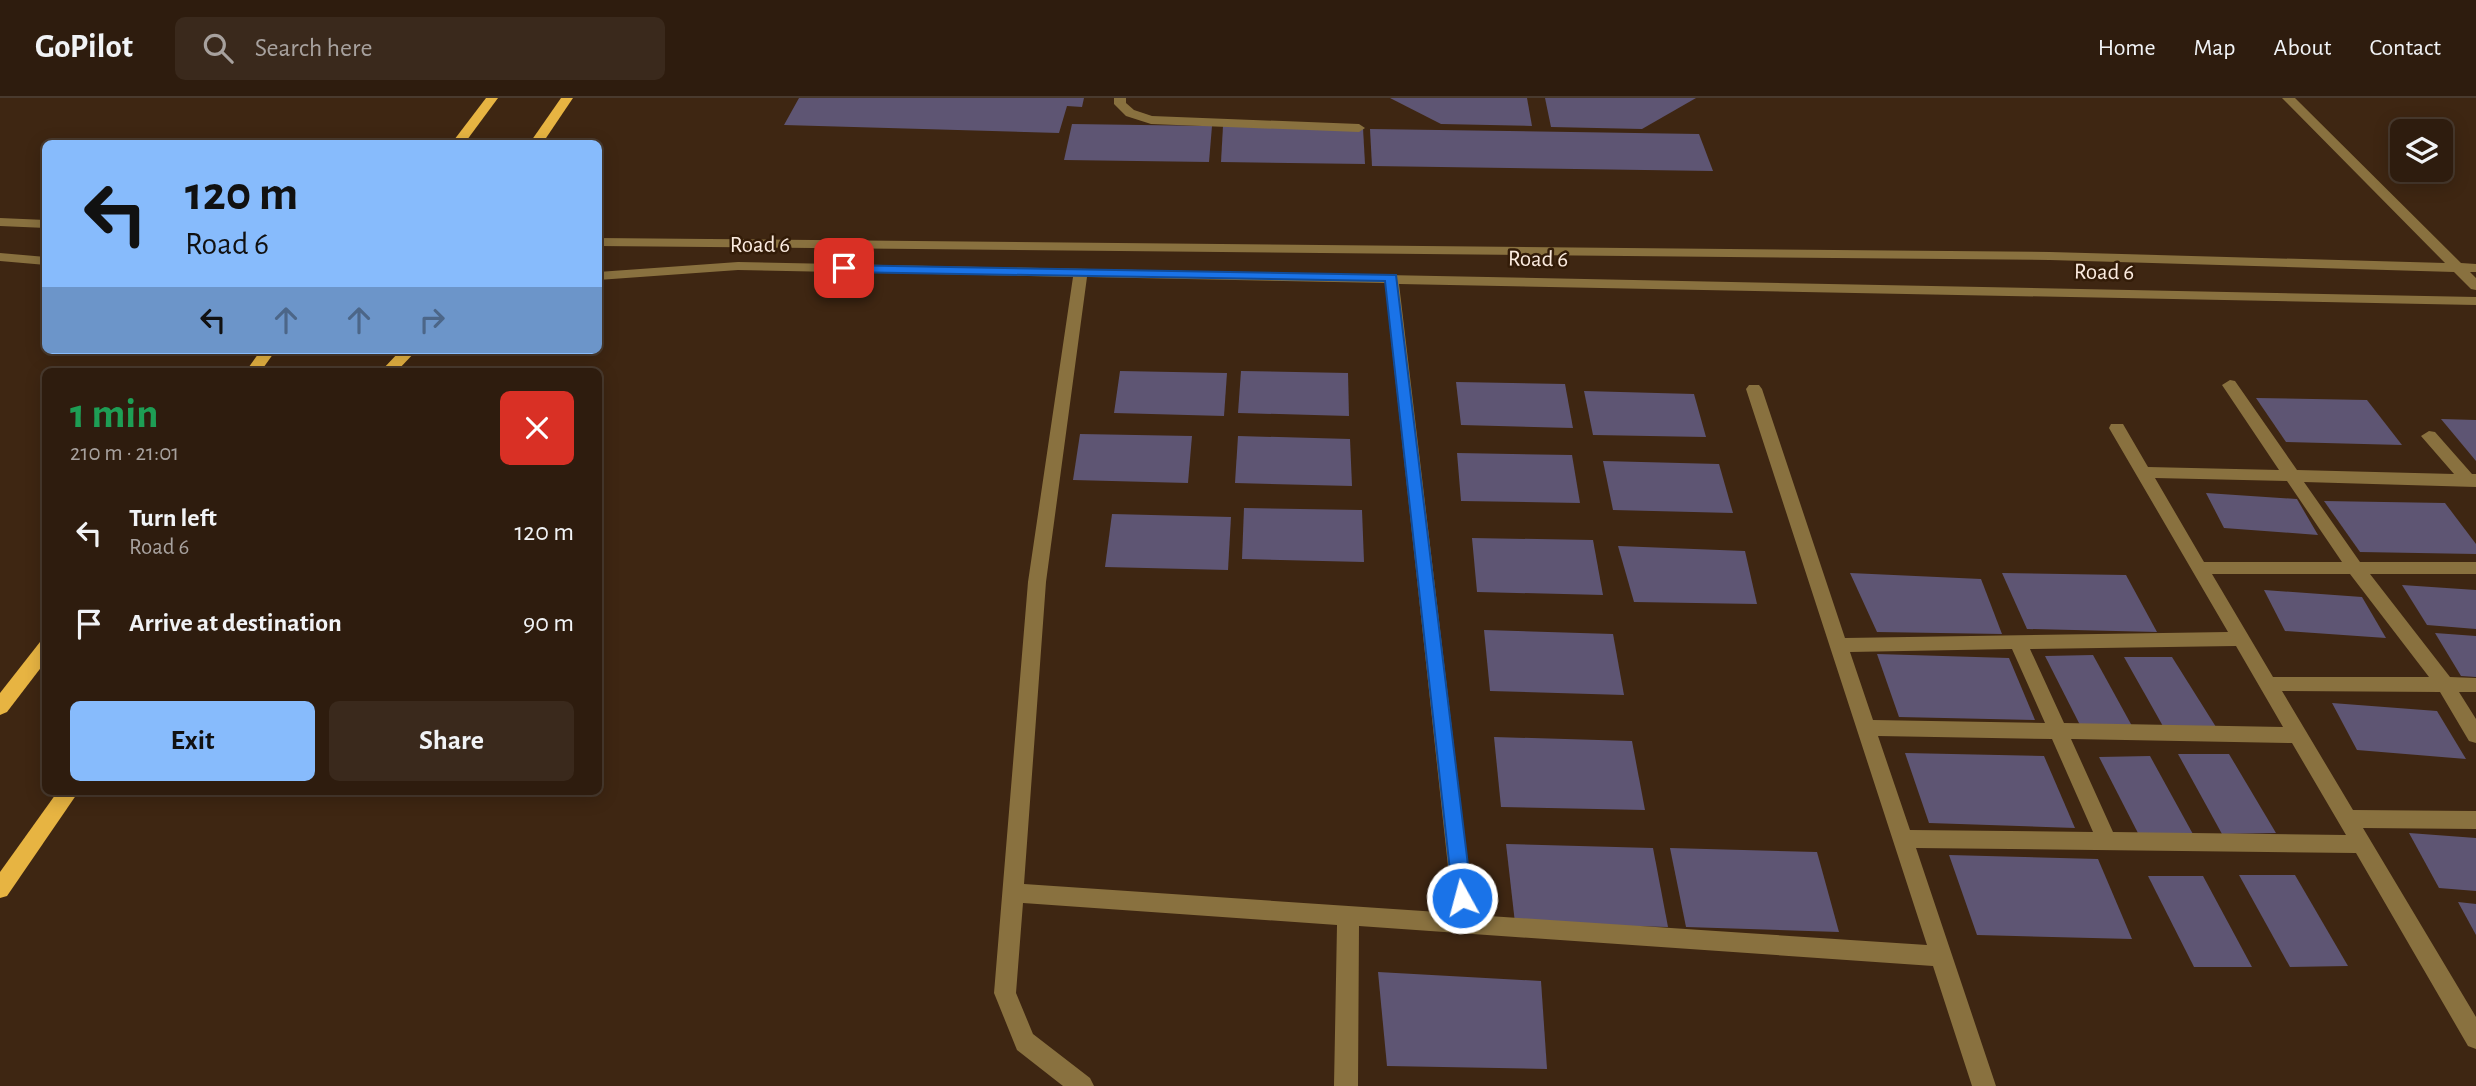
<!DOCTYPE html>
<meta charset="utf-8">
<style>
body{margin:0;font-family:"Alegreya Sans",sans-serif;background:#3a291c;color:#f1f3f6;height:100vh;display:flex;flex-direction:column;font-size:26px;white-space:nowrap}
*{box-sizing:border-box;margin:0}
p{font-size:23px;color:#a7a19e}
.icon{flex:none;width:38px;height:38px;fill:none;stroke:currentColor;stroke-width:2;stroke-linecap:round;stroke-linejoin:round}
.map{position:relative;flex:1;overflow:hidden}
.sheet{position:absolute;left:42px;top:270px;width:560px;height:427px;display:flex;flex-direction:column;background:#2e1c0e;border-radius:10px;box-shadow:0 4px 18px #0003,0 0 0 2px #493a2e}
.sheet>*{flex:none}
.guide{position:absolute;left:42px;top:42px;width:560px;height:214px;border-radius:10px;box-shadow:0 4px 18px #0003,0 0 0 2px #493a2e;background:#87bbfc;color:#111;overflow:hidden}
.tools{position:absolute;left:2390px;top:21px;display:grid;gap:14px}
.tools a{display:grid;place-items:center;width:63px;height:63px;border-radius:10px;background:#2e1c0e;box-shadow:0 4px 18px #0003,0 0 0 2px #493a2e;font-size:35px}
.pin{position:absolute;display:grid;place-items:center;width:60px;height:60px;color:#fff;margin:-30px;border-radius:14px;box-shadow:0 4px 10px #0006}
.me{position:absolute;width:77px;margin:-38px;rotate:353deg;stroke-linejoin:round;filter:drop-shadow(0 0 5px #0008)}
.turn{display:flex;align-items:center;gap:24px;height:147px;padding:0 28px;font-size:32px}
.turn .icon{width:91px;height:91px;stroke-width:2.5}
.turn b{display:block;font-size:49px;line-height:60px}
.lanes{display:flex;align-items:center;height:66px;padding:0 28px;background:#0003;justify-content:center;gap:35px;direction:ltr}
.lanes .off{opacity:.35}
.round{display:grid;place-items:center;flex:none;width:74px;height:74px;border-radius:10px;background:#3a291c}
.summary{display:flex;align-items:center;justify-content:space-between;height:119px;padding:0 28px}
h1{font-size:42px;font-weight:600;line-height:52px;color:#1e9e55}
.button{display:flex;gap:14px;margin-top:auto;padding:14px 28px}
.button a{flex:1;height:80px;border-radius:10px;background:#87bbfc;color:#111;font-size:28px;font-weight:600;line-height:80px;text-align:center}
.button a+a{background:#3a291c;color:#f1f3f6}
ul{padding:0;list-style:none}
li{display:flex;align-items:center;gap:21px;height:91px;padding:0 28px}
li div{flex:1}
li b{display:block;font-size:26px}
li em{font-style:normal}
header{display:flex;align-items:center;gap:42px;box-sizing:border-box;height:98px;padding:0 35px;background:#2e1c0e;border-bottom:2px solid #493a2e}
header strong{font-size:33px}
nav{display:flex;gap:38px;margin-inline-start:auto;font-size:24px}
.search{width:490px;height:63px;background:#3a291c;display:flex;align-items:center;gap:18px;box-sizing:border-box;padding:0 24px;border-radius:10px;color:#a7a19e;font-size:26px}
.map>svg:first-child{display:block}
</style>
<header>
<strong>GoPilot</strong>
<div class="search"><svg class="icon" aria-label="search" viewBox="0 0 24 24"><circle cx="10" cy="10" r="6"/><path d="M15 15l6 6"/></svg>Search here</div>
<nav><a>Home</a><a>Map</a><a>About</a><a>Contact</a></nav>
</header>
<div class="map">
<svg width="2476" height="988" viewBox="0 0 2476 988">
<rect width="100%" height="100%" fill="#3e2612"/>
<g fill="#5e5573">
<path d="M799 0H1084L1082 9 1067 8 1059 35 784 27Z"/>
<path d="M1390 0H1527L1532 28 1441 26Z"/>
<path d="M1545 0H1696L1642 31 1551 29Z"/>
<path d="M1072 26 1212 28 1209 64 1064 62Z"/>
<path d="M1223 28 1363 30 1365 66 1221 64Z"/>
<path d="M1370 31 1699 36 1713 73 1372 68Z"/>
<path d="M1120 273 1227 275 1224 318 1114 315Z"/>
<path d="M1241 273 1348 275 1349 318 1238 315Z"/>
<path d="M1456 284 1565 286 1573 330 1461 327Z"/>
<path d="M1584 293 1694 296 1706 339 1593 337Z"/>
<path d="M2256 300 2367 302 2402 347 2286 344Z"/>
<path d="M2441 321 2476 322V363Z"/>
<path d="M1080 336 1192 338 1188 385 1073 382Z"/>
<path d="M1238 338 1350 341 1352 388 1235 385Z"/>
<path d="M1457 355 1572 357 1580 405 1461 403Z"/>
<path d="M1603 363 1719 366 1733 415 1613 412Z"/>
<path d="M2206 395 2297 401 2318 437 2224 430Z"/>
<path d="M2324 403 2445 405 2476 446V456L2360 454Z"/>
<path d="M1244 410 1362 412 1364 464 1242 461Z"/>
<path d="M1112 416 1231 419 1228 472 1105 469Z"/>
<path d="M1472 440 1593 442 1603 497 1477 494Z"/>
<path d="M1618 448 1745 453 1757 506 1634 504Z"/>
<path d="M1850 475 1981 481 2002 536 1877 534Z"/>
<path d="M2002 475 2126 477 2157 534 2027 531Z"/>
<path d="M2402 487 2476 492V531L2427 527Z"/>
<path d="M2264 492 2362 499 2386 540 2285 533Z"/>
<path d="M1484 532 1613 536 1624 597 1490 593Z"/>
<path d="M2435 535 2476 538V579L2461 578Z"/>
<path d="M1877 556 2009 560 2035 622 1899 619Z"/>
<path d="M2093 557 2132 628 2081 629 2045 558Z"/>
<path d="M2124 559H2172L2216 629 2164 630Z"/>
<path d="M2332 605 2437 613 2466 661 2357 652Z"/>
<path d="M1494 639 1632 643 1645 712 1501 709Z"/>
<path d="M1905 655 2044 658 2075 730 1929 725Z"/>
<path d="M2178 656H2229L2276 735 2222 736Z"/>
<path d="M2150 658 2194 738 2140 739 2099 659Z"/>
<path d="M2409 735 2476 740V793L2439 790Z"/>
<path d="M1506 746 1653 750 1668 829 1515 825Z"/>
<path d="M1670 750 1817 754 1839 834 1686 829Z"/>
<path d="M1949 757 2098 761 2132 841 1977 837Z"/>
<path d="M2239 777H2295L2348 868 2290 869Z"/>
<path d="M2148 778H2203L2252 869H2194Z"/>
<path d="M2458 804 2476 806V837Z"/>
<path d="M1378 874 1541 883 1547 971 1387 968Z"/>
</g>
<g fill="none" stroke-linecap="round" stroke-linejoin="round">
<g fill="#89713f" fill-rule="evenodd">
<path d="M1114 0H1126V5L1134 12 1152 18 1359 26 1365 30 1359 34 1151 26 1126 18 1114 6Z"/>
<path d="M2282 0H2295L2461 165 2476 166V174H2470L2476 180V192L2471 191 2454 174 2050 162 598 148V140L2050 154 2445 165Z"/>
<path d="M0 120 46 122V130L0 128Z"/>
<path d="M0 155 46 159V167L0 163Z"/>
<path d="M738 164 2476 199V207L1399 186 1474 817 1927 847 1746 291 1749 287H1759L1762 291 1845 540 2228 534 2109 330 2111 326H2123L2148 369 2279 372 2222 287 2230 282 2235 283 2297 372 2454 376 2421 338 2429 333 2435 334 2472 376H2476V389L2304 384 2360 464H2476V476H2370L2450 579 2476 580V594H2459L2476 621V645L2469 643 2440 594 2282 593 2353 712 2476 713V731L2363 730 2476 919V951L2468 948 2356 755 1916 750 1996 988H1972L1933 868 1359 828 1358 988H1334L1337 827 1023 805 1016 895 1033 936 1090 980 1094 988H1063L1017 952 994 895 1028 484 1073 179 738 172 598 182V174ZM1087 179 1385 185 1453 815 1024 786 1046 484ZM2155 380 2287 383 2342 464H2204ZM2212 476H2350L2429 579H2273ZM2236 548 2283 629 2064 625 2030 551ZM2012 551 2045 625 1873 622 1850 554ZM1878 638 2052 641 2093 734 1910 732ZM2071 641 2292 645 2346 737 2113 734Z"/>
</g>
<g fill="#e7b442" fill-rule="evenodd">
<path d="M486 0H498L464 46H451Z"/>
<path d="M561 0H573L542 46H529Z"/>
<path d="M261 252H276L261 273H246Z"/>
<path d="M401 252H417L397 273H381Z"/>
<path d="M46 542V563L7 614 0 617V595L40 544Z"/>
<path d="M58 693H79L7 798 0 800V774Z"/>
</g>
</g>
<path fill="#1a73e8" stroke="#114b97" stroke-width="2" d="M839 167 1396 177 1472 800 1469 806 1462 808 1455 806 1453 800 1385 183 844 174 839 172Z"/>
<g text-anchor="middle" stroke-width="5" stroke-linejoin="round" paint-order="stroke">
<g font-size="23" fill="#fbebdf" stroke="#331c08">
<text x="760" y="154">Road 6</text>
<text transform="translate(1538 160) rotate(1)" y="8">Road 6</text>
<text transform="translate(2104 173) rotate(1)" y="8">Road 6</text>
</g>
</g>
</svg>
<div class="tools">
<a><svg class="icon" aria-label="layers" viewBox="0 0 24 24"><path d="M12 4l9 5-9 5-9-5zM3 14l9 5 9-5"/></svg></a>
</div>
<div class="pin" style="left:844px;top:170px;background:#d93025"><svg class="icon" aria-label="arrive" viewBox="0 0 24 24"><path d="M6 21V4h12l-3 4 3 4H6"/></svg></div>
<svg class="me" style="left:1462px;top:800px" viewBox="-20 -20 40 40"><circle r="17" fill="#1a73e8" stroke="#fff" stroke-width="3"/><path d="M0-11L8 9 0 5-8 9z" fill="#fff"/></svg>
<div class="guide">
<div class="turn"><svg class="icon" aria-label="left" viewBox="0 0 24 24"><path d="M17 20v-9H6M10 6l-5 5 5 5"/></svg><div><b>120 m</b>Road 6</div></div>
<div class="lanes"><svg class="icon" aria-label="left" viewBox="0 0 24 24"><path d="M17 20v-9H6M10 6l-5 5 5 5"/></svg><svg class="icon off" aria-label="ahead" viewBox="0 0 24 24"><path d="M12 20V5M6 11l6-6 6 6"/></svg><svg class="icon off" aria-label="ahead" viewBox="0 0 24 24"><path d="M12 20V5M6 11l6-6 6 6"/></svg><svg class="icon off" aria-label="right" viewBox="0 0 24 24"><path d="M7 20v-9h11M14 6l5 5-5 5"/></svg></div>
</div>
<section class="sheet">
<div class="summary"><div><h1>1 min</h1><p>210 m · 21:01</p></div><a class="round" style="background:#d93025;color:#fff"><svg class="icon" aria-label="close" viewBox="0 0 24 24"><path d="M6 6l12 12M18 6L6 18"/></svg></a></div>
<ul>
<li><svg class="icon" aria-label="left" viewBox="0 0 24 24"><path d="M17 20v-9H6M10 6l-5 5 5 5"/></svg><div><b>Turn left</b><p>Road 6</p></div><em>120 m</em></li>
<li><svg class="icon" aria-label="arrive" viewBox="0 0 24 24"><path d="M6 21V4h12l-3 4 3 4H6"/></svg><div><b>Arrive at destination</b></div><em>90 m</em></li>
</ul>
<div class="button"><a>Exit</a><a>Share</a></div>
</section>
</div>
